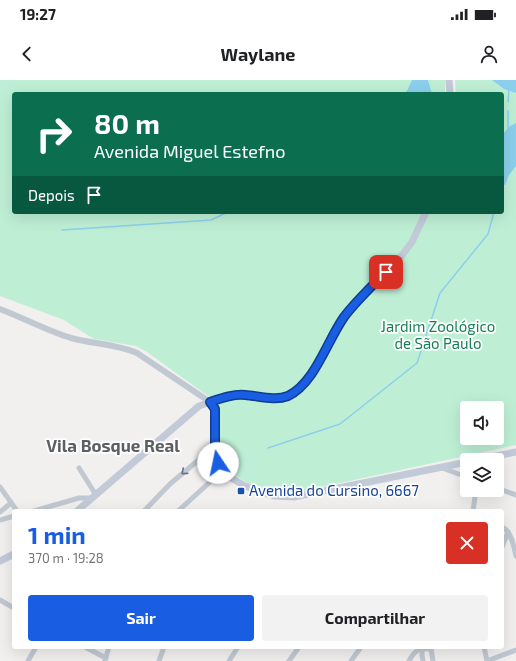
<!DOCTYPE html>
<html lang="pt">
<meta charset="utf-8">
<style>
body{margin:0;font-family:"Exo 2",sans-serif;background:#f2f2f2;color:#202124;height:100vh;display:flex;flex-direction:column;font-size:15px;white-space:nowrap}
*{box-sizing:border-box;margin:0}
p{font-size:13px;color:#757577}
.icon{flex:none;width:22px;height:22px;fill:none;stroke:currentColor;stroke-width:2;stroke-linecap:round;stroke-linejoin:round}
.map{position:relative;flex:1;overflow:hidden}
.sheet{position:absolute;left:12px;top:429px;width:492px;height:140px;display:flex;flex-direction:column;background:#fff;border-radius:4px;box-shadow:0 4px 16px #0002}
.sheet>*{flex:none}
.hud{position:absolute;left:12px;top:12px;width:492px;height:122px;border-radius:4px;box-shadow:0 4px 16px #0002;background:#0b6e4f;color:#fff;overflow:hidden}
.tools{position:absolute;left:460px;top:321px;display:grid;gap:8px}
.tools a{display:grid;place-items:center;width:44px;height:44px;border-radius:4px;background:#fff;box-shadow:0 4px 16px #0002;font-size:20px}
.pin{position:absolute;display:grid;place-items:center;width:34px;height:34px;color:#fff;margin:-17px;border-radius:8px;box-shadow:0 2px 6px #0006}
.me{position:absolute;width:44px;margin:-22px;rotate:349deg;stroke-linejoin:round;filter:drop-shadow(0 0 3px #0008)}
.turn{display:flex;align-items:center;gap:14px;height:84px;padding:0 16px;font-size:18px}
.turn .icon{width:52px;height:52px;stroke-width:2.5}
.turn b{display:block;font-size:28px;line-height:34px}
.then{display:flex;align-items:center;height:38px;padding:0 16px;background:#0003;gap:8px;font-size:15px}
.round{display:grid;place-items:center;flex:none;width:42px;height:42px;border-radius:4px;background:#f2f2f2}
.headline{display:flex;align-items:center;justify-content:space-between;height:68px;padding:0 16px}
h1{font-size:24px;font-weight:700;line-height:30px;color:#195ee2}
.action{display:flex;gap:8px;margin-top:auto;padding:8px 16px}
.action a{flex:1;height:46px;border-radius:4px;background:#195ee2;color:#fff;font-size:16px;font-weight:700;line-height:46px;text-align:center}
.action a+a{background:#f2f2f2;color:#202124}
.status{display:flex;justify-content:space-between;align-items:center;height:28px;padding:0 20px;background:#fff;direction:ltr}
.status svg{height:11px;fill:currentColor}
header{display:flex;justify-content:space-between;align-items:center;height:52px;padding:0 16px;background:#fff;font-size:18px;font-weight:700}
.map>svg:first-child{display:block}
</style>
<div class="status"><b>19:27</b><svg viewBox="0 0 49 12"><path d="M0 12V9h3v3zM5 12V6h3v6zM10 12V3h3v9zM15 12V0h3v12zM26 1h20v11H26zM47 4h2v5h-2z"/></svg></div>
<header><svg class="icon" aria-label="back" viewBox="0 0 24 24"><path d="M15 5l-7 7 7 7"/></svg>Waylane<svg class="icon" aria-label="person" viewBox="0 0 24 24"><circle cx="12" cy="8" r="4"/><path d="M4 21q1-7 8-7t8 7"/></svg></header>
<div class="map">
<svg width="516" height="581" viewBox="0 0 516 581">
<rect width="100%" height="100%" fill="#f2efef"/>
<path fill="#beefd5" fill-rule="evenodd" d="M0 0H445V14H14V132H502V14H456L455 0H516V365L294 413 267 410 248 403 231 393 227 389 220 371V330L217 322 208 316 147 272 136 266 94 259 64 240 0 216ZM467 328H497V358H467Z"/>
<g fill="#8bcfec">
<path d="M412 0H428L432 14H402L407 11Z"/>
<path d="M492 0H516V13L504 9Z"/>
<path d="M516 43V86L509 95 505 105 502 104V55L510 46Z"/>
</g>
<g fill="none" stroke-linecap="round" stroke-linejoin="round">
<g stroke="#8bcfec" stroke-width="1.5">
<path d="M508 22 509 9"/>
<path d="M508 49V31"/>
<path d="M508 71V58"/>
<path d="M62 150 211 140 228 132"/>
<path d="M268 368 340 344 417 283 440 213 488 154 494 132"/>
</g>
<g stroke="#c0c8d1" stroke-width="5">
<path d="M79 388 96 415"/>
<path d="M442 388 467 397"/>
<path d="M0 407 17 431"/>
<path d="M497 408 516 415"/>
<path d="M34 431 79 418H92"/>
<path d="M144 431 170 404 208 372 215 367"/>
<path d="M178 431 222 391"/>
<path d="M473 431 476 410"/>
<path d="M0 432 11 423"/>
<path d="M0 440 14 436"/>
<path d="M502 447C511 450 514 467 516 476"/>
<path d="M502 467 508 452"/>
<path d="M0 520 14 528"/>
<path d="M85 567 106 578"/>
<path d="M422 567V575L423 581"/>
<path d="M432 567 431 569 433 581"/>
<path d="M484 567 487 581"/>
<path d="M105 580 109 567"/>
<path d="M28 581 36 567"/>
<path d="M159 581 164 567"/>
<path d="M229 581 238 567"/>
<path d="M289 581 299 567"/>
<path d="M351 581 361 567"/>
<path d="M409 581C415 570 418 568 431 569"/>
<path d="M487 581 516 570"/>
</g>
<path stroke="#c0c8d1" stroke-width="6" d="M0 229C24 238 47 251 71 258 93 264 117 264 137 273L210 322"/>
<g stroke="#c2cad8" stroke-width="7">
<path d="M449 0 450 14"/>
<path d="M210 322 215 329V367L222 391 225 394 243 405 261 412 274 416 294 417 467 382"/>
<path d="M476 380 516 372"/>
<path d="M77 431 199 326 231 315H245L278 318 287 316 300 307 319 281 329 261 345 236 368 211 396 183 412 162 426 132"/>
<path d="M0 481 14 474"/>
</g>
</g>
<defs><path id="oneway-chevron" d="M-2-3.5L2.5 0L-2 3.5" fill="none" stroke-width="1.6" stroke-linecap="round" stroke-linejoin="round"/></defs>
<use stroke="#6b7480" href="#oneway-chevron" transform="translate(184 392) rotate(140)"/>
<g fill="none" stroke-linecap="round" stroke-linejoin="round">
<g stroke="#103d93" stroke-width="10">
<path id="route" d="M218 383 215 368V329L210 322C222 318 233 314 245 315 259 316 275 321 288 316 315 303 327 261 344 237 356 221 372 206 386 192"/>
</g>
<use href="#route" stroke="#195ee2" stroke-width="7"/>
</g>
<rect fill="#1a4fb4" stroke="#fff" stroke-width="1.5" x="237" y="407" width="8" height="8" rx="2"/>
<g text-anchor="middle" stroke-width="3.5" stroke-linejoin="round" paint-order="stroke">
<g font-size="15" fill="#177f55" stroke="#fff">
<text x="438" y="252">Jardim Zoológico<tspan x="438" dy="17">de São Paulo</tspan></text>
</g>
<g font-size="15" fill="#164399" stroke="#fff" text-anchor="start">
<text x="249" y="416">Avenida do Cursino, 6667</text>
</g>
<g font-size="17" font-weight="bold" fill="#5c5f64" stroke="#fff">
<text x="113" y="372">Vila Bosque Real</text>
</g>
</g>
</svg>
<div class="tools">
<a><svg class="icon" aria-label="sound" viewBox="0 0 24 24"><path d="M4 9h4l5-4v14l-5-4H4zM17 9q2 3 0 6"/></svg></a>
<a><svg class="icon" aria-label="layers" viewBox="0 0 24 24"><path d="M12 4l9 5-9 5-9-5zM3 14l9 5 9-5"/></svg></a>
</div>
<div class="pin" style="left:386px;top:192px;background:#d93025"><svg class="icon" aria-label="arrive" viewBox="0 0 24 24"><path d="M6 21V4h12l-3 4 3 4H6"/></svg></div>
<svg class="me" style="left:218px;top:383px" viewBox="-20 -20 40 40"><circle r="19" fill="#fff"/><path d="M0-13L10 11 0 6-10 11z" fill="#195ee2"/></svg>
<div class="hud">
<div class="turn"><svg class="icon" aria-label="right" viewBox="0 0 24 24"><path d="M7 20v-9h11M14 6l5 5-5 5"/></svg><div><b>80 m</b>Avenida Miguel Estefno</div></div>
<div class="then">Depois<svg class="icon" aria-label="arrive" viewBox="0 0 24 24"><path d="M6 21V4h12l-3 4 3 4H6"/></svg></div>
</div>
<section class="sheet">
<div class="headline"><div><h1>1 min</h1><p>370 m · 19:28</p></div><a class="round" style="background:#d93025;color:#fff"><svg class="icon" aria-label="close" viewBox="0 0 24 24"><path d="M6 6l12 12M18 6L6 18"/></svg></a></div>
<div class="action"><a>Sair</a><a>Compartilhar</a></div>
</section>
</div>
